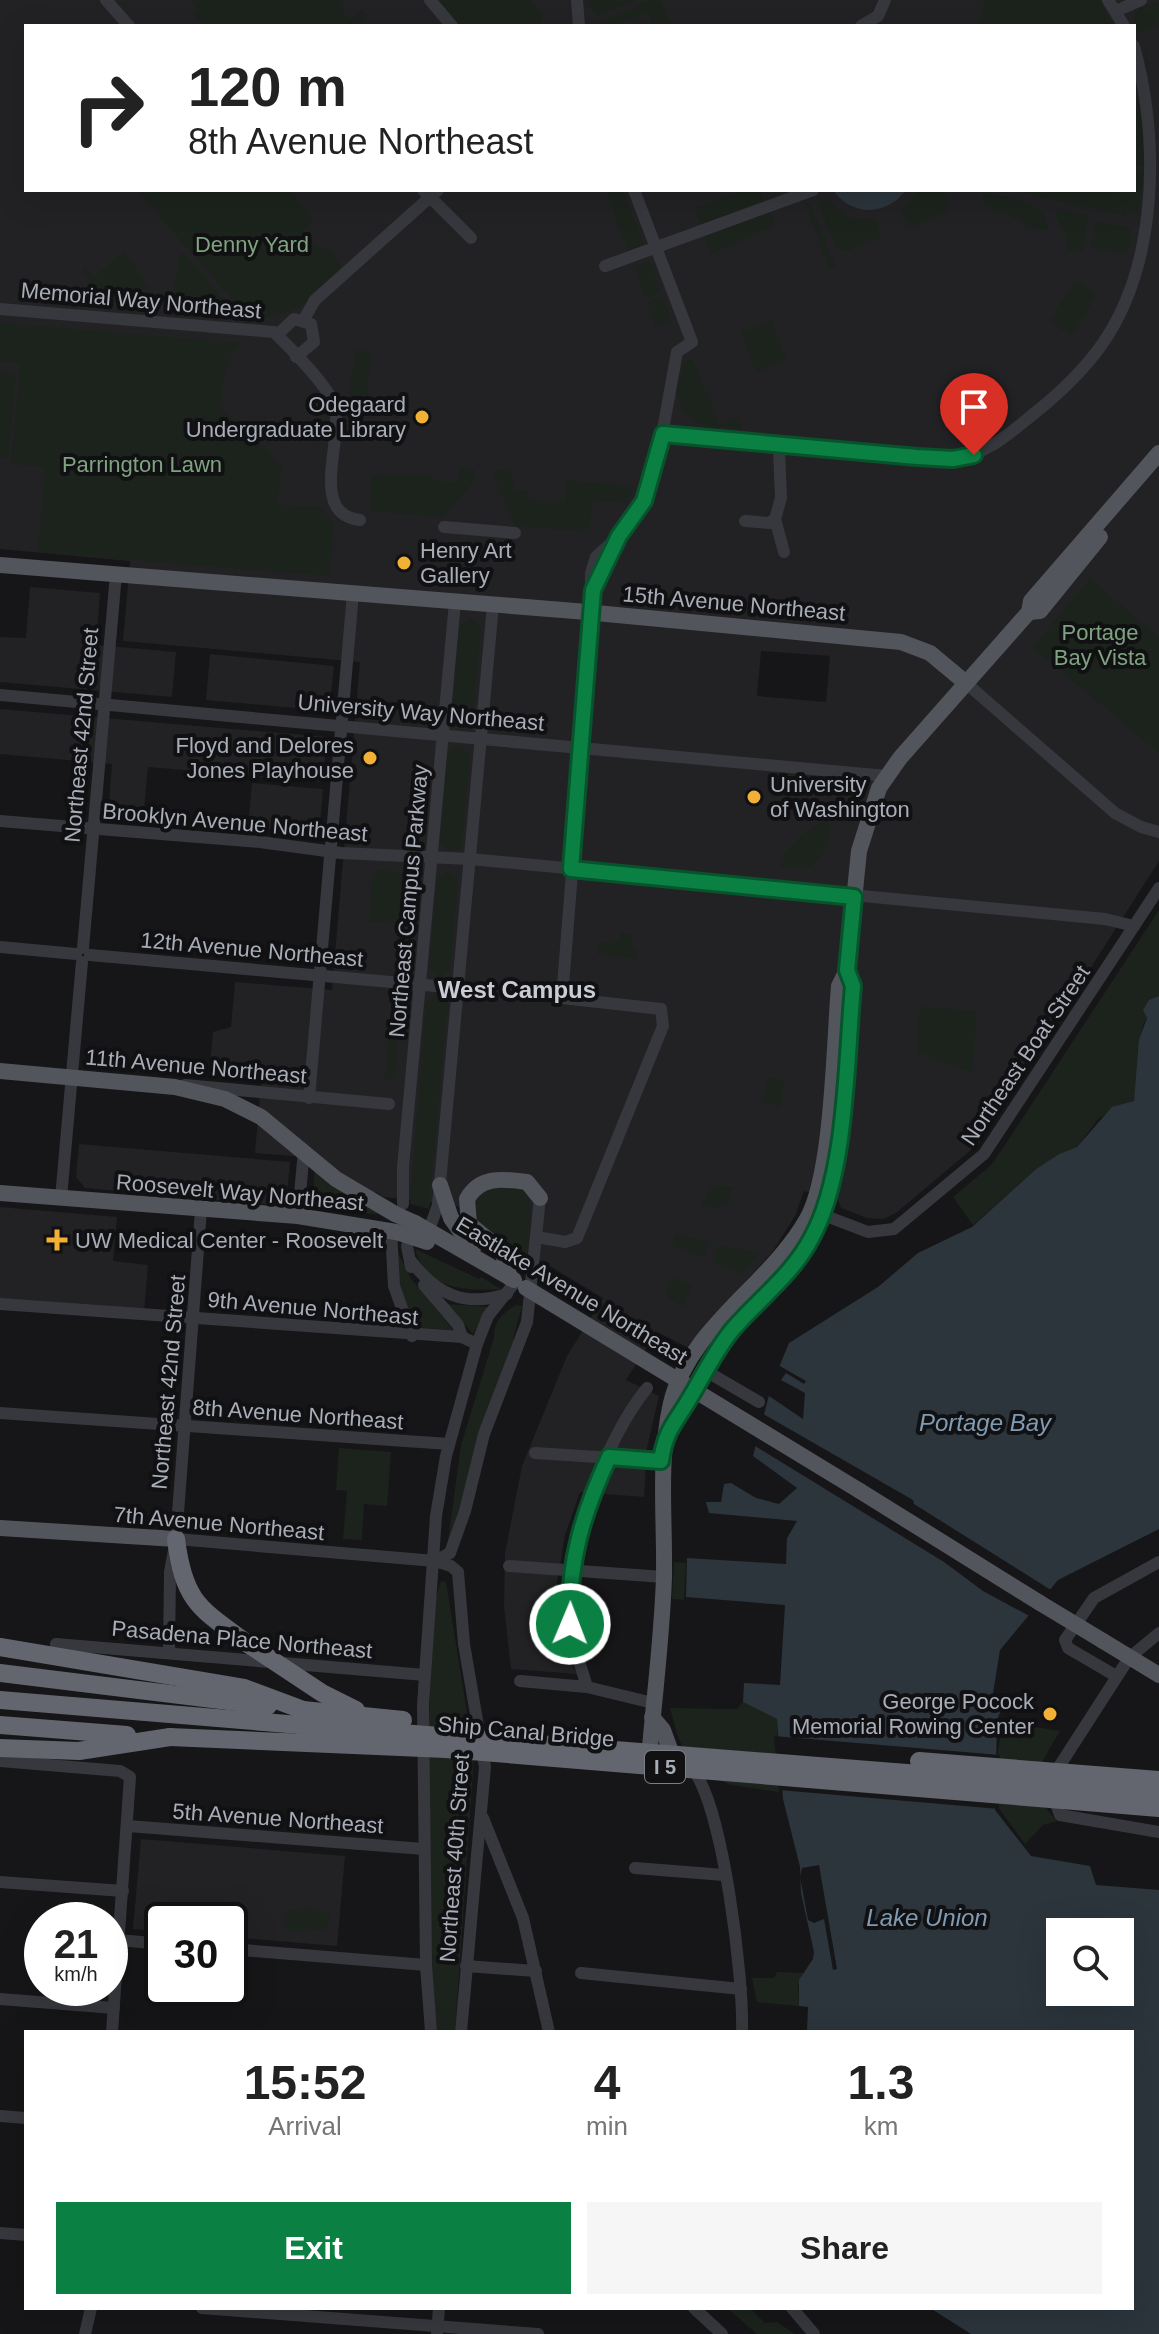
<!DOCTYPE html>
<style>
body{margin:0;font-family:Helvetica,sans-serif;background:#f6f6f6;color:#222;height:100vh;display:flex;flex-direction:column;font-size:30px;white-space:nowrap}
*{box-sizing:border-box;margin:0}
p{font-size:26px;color:#767676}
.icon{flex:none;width:44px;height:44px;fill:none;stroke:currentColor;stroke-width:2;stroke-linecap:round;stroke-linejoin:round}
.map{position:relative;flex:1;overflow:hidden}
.side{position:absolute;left:24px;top:2030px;width:1110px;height:280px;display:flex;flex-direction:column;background:#fff;border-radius:0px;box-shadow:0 8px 32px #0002}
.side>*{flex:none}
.hud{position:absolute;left:24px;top:24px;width:1112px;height:168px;border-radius:0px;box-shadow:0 8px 32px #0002;background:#fff;color:#222;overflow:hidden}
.controls{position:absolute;left:1046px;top:1918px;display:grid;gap:16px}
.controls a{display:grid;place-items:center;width:88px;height:88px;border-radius:0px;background:#fff;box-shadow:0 8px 32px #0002;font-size:40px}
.speed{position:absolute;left:24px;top:1902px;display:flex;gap:16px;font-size:40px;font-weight:700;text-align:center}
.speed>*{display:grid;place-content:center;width:104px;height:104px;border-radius:50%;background:#fff;box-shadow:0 8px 32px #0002;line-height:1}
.speed small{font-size:20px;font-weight:400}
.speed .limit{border:4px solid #111;border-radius:12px;background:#fff;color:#111}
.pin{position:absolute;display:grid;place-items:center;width:68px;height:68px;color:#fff;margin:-82px -34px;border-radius:50% 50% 50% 0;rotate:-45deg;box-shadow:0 0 8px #0007}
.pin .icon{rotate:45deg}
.me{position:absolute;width:88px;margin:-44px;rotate:1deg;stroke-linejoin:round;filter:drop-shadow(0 0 6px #0008)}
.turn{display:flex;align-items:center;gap:28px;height:168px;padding:0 32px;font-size:36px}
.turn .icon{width:104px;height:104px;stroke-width:2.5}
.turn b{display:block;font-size:56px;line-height:68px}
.eta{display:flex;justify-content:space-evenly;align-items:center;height:136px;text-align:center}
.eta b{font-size:48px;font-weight:700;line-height:56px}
.primary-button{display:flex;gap:16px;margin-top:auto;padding:16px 32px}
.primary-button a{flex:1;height:92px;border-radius:0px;background:#0b8043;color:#fff;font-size:32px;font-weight:700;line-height:92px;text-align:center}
.primary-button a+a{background:#f6f6f6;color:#222}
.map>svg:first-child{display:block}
</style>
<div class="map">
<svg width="1159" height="2334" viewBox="0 0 1159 2334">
<rect width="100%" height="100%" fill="#161618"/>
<g fill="#222225" fill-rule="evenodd">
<path d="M0 0H1159V861L978 1144 896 1213 883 1219 867 1218 841 1208 838 1200 804 1191 795 1216 773 1251 687 1347 657 1332 626 1380 659 1396 647 1448 644 1497 580 1492 565 1535 557 1583V1631L566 1658 578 1674 511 1669 504 1606 505 1553 522 1466 567 1356 603 1298 478 1223 458 1206 384 1197 376 1192 366 1208 317 1158 255 1153 261 1082 209 1077 213 1032 231 1027 235 982 332 990 360 662 123 641 130 561 0 549ZM26 26H1134V190H26ZM761 651 830 656 826 702 757 696Z"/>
<path d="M30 587 100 593 96 645 176 652 172 697 0 682V637L26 638Z"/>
<path d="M210 654 334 666 329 711 206 700Z"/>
<path d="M0 709 327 737 323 782 148 767 143 818 108 815 112 764 0 754Z"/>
<path d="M252 783 323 789 319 834 248 828Z"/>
<path d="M79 1144 290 1162 287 1194 276 1205 85 1188 76 1177Z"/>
<path d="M0 1207 117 1217 113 1261 148 1265 144 1312 0 1302Z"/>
<path d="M141 1839 345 1856 337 1946 230 1937V1920H162V1931L133 1929Z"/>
</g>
<g fill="#1c231d">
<path d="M191 0H342L344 3 340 8 350 20 362 10 367 16 354 26H207L191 13 198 9Z"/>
<path d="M434 0H530L543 14 539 26H456Z"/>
<path d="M637 0 597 16 586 1V0Z"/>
<path d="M651 0H660L672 26H654L647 13 613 26H592Z"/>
<path d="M985 0H1099L1113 26H978Z"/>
<path d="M1159 1V24L1139 32 1134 28V10Z"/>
<path d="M1134 103 1141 105 1144 165 1134 167Z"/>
<path d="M1134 172H1143L1139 214 1126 211V216L1010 190H1126V202L1128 190H1134Z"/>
<path d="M137 190H290L314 219 303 230 321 251 328 246 342 269C324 298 278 325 245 315Z"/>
<path d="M606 190H623L644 245 628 251Z"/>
<path d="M743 190H761L764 201 701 224 694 208Z"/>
<path d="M918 190H943L949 208 946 213 910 226 901 211Z"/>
<path d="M981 192C1008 198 1042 197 1048 229H1037L984 204Z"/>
<path d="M827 199 849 217 877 220 881 238 846 251 836 249 819 204Z"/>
<path d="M810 203 836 267 830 270 805 204Z"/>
<path d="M1059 209 1088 215 1083 252 1068 250 1067 239 1055 215Z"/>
<path d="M770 213 775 226 711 254 705 237Z"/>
<path d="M1096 221 1131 228V244L1125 254 1090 247Z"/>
<path d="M124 251 150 288 97 300 82 269 85 267 94 277Z"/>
<path d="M184 253 232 308V313L172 306 179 255Z"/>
<path d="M649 260 661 292 645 298 634 267Z"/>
<path d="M1074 280 1097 294 1072 336 1049 322Z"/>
<path d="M663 296 672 319 655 326 647 302Z"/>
<path d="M771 320 787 360 756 372 741 332Z"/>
<path d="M0 323 241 343C222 360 227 382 218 404L246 435 250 434 281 465 278 505 319 506 333 522 330 576 38 552 45 467 11 464 20 363 0 361Z"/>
<path d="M355 349 371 353 365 415 347 413Z"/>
<path d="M692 359 720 424 739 417 742 429 702 425 683 412 676 391 684 362Z"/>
<path d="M0 372 16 373 8 459 0 458Z"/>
<path d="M460 468 475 470V480L444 517 369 511 372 475H432V480L458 483Z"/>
<path d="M512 468 513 489 529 491V500L565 502 567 480 634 486 626 503 592 500 590 527 583 531 516 526 495 480 496 470Z"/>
<path d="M1090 578 1159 637V753L1032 647Z"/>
<path d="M471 618 481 628 473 717 462 726 451 716 459 626Z"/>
<path d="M459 745 470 755 462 844 457 850 448 851 440 842 447 753Z"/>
<path d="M828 818C833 839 826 851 812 867H781L779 861 800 836Z"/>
<path d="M373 870 412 873 408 923 369 922Z"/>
<path d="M448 871 458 880 450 970 439 978 429 968 437 878Z"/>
<path d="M1159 910V996L1143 1025 1134 1101 1099 1118 1077 1147 1059 1154 1036 1169 973 1225 953 1197 991 1165 1003 1148Z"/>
<path d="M621 933 632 934 631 944 638 952V959L597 954 600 942 618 941Z"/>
<path d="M438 994 448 1002 429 1209 410 1204 426 1001Z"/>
<path d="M920 1007 977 1011 972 1073 918 1052Z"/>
<path d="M390 1022 400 1023 395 1081 384 1080Z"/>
<path d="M767 1078 784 1080 780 1110H775V1103L764 1104Z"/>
<path d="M315 1167 388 1215 312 1209Z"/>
<path d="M710 1185 734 1187 727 1204 722 1203 720 1209 702 1205Z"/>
<path d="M523 1186C537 1208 526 1234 530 1259L525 1264 480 1230 470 1207 484 1187Z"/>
<path d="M676 1234 710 1242 704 1258 672 1245Z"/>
<path d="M719 1245 760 1253 742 1274 712 1261Z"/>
<path d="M415 1249 479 1279 481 1277 501 1289C464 1291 427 1290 415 1249Z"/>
<path d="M397 1251 412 1280 453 1330 414 1327 398 1284Z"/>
<path d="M672 1277 692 1286 683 1307 664 1295Z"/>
<path d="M447 1304 488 1307 473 1334Z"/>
<path d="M516 1305 522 1306 513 1339 516 1341 476 1442 455 1530 448 1541 461 1445 494 1338C494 1320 501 1315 516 1305Z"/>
<path d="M339 1448 391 1452 387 1506 364 1504 362 1540 343 1539 347 1491 336 1490Z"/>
<path d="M674 1562 686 1563 684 1600 672 1599Z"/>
<path d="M441 1581 446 1582 474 1756 455 2032H437C423 1888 425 1741 436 1597Z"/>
<path d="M743 1702 777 1719 779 1792 731 1785 693 1769 678 1737 670 1708 737 1709Z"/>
<path d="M1003 1722 1060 1731C1039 1766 1024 1787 1057 1821L1043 1825 1025 1844 998 1807 995 1771Z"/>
<path d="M315 1908 330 1916 326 1929 291 1932 285 1928 283 1915 287 1910Z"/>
<path d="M777 1972 803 1973 798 1986 799 2006 757 2002 752 1978H774Z"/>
<path d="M727 2308H750L765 2323 777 2322 795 2334H757Z"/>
</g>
<g fill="#2c353c" fill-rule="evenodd">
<path d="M833 190H906C887 216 852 217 833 190Z"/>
<path d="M1159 996V1529L1058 1580 1000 1650 992 1700 1003 1703 997 1721 995 1810 1031 1856 1090 1866 1096 1885 1159 1890V2334H971L930 2308H1132V2032H807L808 2007 799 2006V1980L813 1959 814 1952 801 1893 800 1867 783 1799 777 1719 743 1702 744 1683 780 1685 785 1605 686 1597 687 1558 786 1564 787 1538 797 1521 709 1513 706 1502H721L724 1484 731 1483 756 1498 779 1504 797 1488 753 1456 772 1384 789 1343 878 1287 918 1253 972 1227 1036 1169 1059 1154 1077 1147 1112 1107 1134 1101 1139 1040 1147 1018 1143 1010 1149 1000ZM1060 1932H1120V1992H1060Z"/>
</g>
<g fill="#161618">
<path d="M778 1365 806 1381 804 1384 786 1373 781 1380 805 1393 803 1419 766 1394Z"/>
<path d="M760 1412 913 1500 914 1504 1054 1592 1033 1618 983 1591 944 1562 752 1444Z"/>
<path d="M774 1736 1000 1755 999 1809 779 1790Z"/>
<path d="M819 1865 837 1969 833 1970 824 1919 814 1923 808 1920 800 1877 802 1868Z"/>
</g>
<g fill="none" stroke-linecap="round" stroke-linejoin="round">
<g stroke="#37383d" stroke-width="12">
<path d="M106 0 129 26"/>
<path d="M430 0 452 26"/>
<path d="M577 0 579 26"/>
<path d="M1108 0 1124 26"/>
<path d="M1116 11 1141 0"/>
<path d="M861 26 878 16 885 0"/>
<path d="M423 190 471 238"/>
<path d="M605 266 813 190"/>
<path d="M0 309 274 332C290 348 327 384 334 405 345 438 307 514 360 520"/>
<path d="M304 319 315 300 438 190"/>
<path d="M277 335 294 319 311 324 314 342 296 357"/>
<path d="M663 434 953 459C987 455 1010 433 1036 412 1061 392 1084 370 1103 343 1159 261 1159 138 1134 46"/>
<path d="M775 519 784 552"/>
<path d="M745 521 769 523 775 519 781 498 779 450"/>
<path d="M444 527 515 533"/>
<path d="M593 590 619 536 644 501 660 446 677 352 692 342 634 190"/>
<path d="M966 683 1115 813 1141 827 1159 832"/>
<path d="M0 695 887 776"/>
<path d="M0 821 260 842 341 853 470 859 1105 919 1134 926"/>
<path d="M0 947 76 954"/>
<path d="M83 948 116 574"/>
<path d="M90 955 458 988"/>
<path d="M185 1085 389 1104"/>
<path d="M309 1098 353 593"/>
<path d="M61 1198 82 962"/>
<path d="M403 1204V1167L455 602"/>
<path d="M818 1213 868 1232 894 1229 984 1154 1159 888"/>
<path d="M298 1216 304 1150"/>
<path d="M391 1230 394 1286 412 1336"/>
<path d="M429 1230 438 1205 493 605"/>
<path d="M537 1237 565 1242 577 1238 663 1026 661 1009 562 998 591 635V573L596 557 619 536"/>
<path d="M407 1246 411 1267"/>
<path d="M410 1260C436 1294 464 1308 507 1294"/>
<path d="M424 1285 458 1325 462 1337"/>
<path d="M0 1304 462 1337 477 1344"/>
<path d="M704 1370 759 1402"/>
<path d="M0 1413 449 1444"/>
<path d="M535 1453 661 1461"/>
<path d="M176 1539 435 1561 451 1566 458 1572 464 1644 485 1767 461 2032"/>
<path d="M435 1561 450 1553 465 1511 484 1434 527 1322 540 1198"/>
<path d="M509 1566 664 1577"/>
<path d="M56 1644 425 1675"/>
<path d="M169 1653 170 1572 176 1539 201 1210"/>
<path d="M1116 1676 1068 1648 1065 1640 1094 1598 1159 1562"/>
<path d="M520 1681 587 1687 653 1703"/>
<path d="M587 1687C581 1666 572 1643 570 1622 564 1552 603 1442 647 1388"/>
<path d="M0 1761 120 1771 130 1777 112 2032"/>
<path d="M691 1767C723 1802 744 1981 742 2032"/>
<path d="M1053 1776 1129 1658 1159 1633"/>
<path d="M1053 1796 1060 1815 1159 1832"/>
<path d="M483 1818 523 1918 549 2032"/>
<path d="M128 1826 424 1849"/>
<path d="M635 1868 724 1875"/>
<path d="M0 1882 123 1891"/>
<path d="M119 1940 162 1944"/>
<path d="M230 1949 426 1965"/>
<path d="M466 1966 536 1971"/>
<path d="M581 1973 741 1989"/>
<path d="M0 1999 114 2008"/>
<path d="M431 2032 426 1965 423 1705 436 1516 446 1456 477 1344 488 1316 516 1281"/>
<path d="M0 2116 26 2118"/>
<path d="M0 2233 26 2235"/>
<path d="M202 2308 538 2334"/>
<path d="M694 2308 722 2334"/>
<path d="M792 2308 814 2334"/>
<path d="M437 2333 439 2308"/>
<path d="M85 2334 91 2308"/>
</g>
<g stroke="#53555c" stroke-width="16">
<path d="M0 565 575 611 901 642 930 653 966 683"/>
<path d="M1029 612 1040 611 1100 537"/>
<path d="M0 1071 175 1087 225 1099 261 1117 336 1179 395 1214"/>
<path d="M440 1185 451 1218 473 1249"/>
<path d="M0 1193 298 1216 396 1232"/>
<path d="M415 1223 514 1280"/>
<path d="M510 1278 502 1251 469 1224 467 1199C480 1175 504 1179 527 1182L540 1198"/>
<path d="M670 1424 732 1330 802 1255 823 1215 835 1170 853 986 847 970"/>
<path d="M860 1491 1040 1603"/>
<path d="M0 1528 176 1539"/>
<path d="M1103 1641 1159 1675"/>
<path d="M652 1717 663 1730 674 1760"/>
<path d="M645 1758 649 1759C654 1698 662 1638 664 1577 665 1518 658 1461 671 1403 689 1327 770 1285 807 1219 833 1173 834 1043 839 986L847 970 859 851 879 788 900 758 1029 612 1031 601 1159 453"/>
</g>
<g stroke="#63666e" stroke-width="18">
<path d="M176 1539C184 1602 199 1608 248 1644"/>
<path d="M0 1647 244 1688 303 1710"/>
<path d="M0 1673 268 1706"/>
<path d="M0 1700 300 1725"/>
<path d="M0 1725 127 1735"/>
<path d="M0 1748 79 1751 170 1737"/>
</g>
<g stroke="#53555c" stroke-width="16">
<path d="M395 1214 415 1223"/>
<path d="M396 1232 427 1242"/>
<path d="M526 1288 860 1491"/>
<path d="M1040 1603 1103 1641"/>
</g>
<g stroke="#63666e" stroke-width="18">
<path d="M248 1644 322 1693 356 1710"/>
<path d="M303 1710 403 1720"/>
<path d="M300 1725 1159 1793"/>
<path d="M170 1737 446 1749 1159 1808"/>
<path d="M919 1761 1159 1780"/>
</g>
</g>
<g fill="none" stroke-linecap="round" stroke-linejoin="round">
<g stroke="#07532c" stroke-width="20">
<path id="route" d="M570 1624C568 1561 583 1513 609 1457L661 1461C665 1434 671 1428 685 1406 701 1381 713 1353 733 1329 760 1298 793 1274 812 1237 847 1173 846 1060 853 986L847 970 854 897 571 869 593 590 619 536 644 501 663 434 917 457 953 459 974 455"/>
</g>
<use href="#route" stroke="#0b8043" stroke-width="14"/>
</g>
<g fill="#f2b134" stroke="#111113" stroke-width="3">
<circle cx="422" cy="417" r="8"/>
<circle cx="404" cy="563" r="8"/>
<circle cx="370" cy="758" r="8"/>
<circle cx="754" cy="797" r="8"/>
<path d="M53 1228h8v8h8v8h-8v8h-8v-8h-8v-8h8z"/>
<circle cx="1050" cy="1714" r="8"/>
</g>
<g text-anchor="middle" stroke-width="8" stroke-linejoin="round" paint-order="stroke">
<rect fill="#111113" stroke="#7b7e86" stroke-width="2" x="645" y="1751" width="40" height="32" rx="6"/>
<g font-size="20" font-weight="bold" fill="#a8adb8">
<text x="665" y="1774">I 5</text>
</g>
<g font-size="22" fill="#7fa381" stroke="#111113">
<text x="252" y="252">Denny Yard</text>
<text x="142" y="472">Parrington Lawn</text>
<text x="1100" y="640">Portage<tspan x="1100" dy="25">Bay Vista</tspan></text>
</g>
<g font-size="22" fill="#a8adb8" stroke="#111113">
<text transform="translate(141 300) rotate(5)" y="8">Memorial Way Northeast</text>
<text transform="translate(734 603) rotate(5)" y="8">15th Avenue Northeast</text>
<text transform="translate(421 712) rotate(5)" y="8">University Way Northeast</text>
<text transform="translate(81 735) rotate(-85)" y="8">Northeast 42nd Street</text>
<text transform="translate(235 822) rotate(5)" y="8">Brooklyn Avenue Northeast</text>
<text transform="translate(408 901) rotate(-85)" y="8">Northeast Campus Parkway</text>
<text transform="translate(252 949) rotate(5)" y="8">12th Avenue Northeast</text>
<text transform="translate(1025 1055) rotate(-56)" y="8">Northeast Boat Street</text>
<text transform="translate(196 1066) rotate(5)" y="8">11th Avenue Northeast</text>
<text transform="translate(240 1192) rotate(5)" y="8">Roosevelt Way Northeast</text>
<text transform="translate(572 1290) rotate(31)" y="8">Eastlake Avenue Northeast</text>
<text transform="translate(313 1308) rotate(5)" y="8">9th Avenue Northeast</text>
<text transform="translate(168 1382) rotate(-85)" y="8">Northeast 42nd Street</text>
<text transform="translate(298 1414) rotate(4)" y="8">8th Avenue Northeast</text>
<text transform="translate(219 1523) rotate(5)" y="8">7th Avenue Northeast</text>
<text transform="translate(242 1639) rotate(5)" y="8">Pasadena Place Northeast</text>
<text transform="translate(526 1731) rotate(5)" y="8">Ship Canal Bridge</text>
<text transform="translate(278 1818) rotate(4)" y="8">5th Avenue Northeast</text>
<text transform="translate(454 1858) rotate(-86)" y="8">Northeast 40th Street</text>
</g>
<g font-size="22" fill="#a8adb8" stroke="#111113" text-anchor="end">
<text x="406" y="412">Odegaard<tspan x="406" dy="25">Undergraduate Library</tspan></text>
<text x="420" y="558" text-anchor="start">Henry Art<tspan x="420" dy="25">Gallery</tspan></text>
<text x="354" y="753">Floyd and Delores<tspan x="354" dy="25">Jones Playhouse</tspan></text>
<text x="770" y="792" text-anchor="start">University<tspan x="770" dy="25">of Washington</tspan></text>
<text x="75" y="1248" text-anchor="start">UW Medical Center - Roosevelt</text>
<text x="1034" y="1709">George Pocock<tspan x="1034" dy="25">Memorial Rowing Center</tspan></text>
</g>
<g font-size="24" font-weight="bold" fill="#c9ccd4" stroke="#111113">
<text x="517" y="998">West Campus</text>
</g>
<g font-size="24" font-style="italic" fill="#7f9bb3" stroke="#111113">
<text x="985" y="1431">Portage Bay</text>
<text x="927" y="1926">Lake Union</text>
</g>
</g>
</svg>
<div class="controls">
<a><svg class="icon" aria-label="search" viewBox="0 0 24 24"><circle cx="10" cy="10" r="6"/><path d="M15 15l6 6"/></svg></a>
</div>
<div class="speed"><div>21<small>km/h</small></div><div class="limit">30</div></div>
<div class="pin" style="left:974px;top:455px;background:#d93025"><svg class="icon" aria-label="arrive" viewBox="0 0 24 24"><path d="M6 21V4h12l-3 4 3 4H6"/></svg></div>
<svg class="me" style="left:570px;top:1624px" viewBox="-20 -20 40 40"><circle r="17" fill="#0b8043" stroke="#fff" stroke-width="3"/><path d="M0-11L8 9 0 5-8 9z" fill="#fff"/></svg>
<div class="hud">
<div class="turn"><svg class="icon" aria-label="right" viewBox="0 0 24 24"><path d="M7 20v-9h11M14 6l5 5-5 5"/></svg><div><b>120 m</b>8th Avenue Northeast</div></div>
</div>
<section class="side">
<div class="eta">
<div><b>15:52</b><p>Arrival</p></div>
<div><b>4</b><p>min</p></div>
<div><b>1.3</b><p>km</p></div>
</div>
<div class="primary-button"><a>Exit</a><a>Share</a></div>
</section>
</div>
